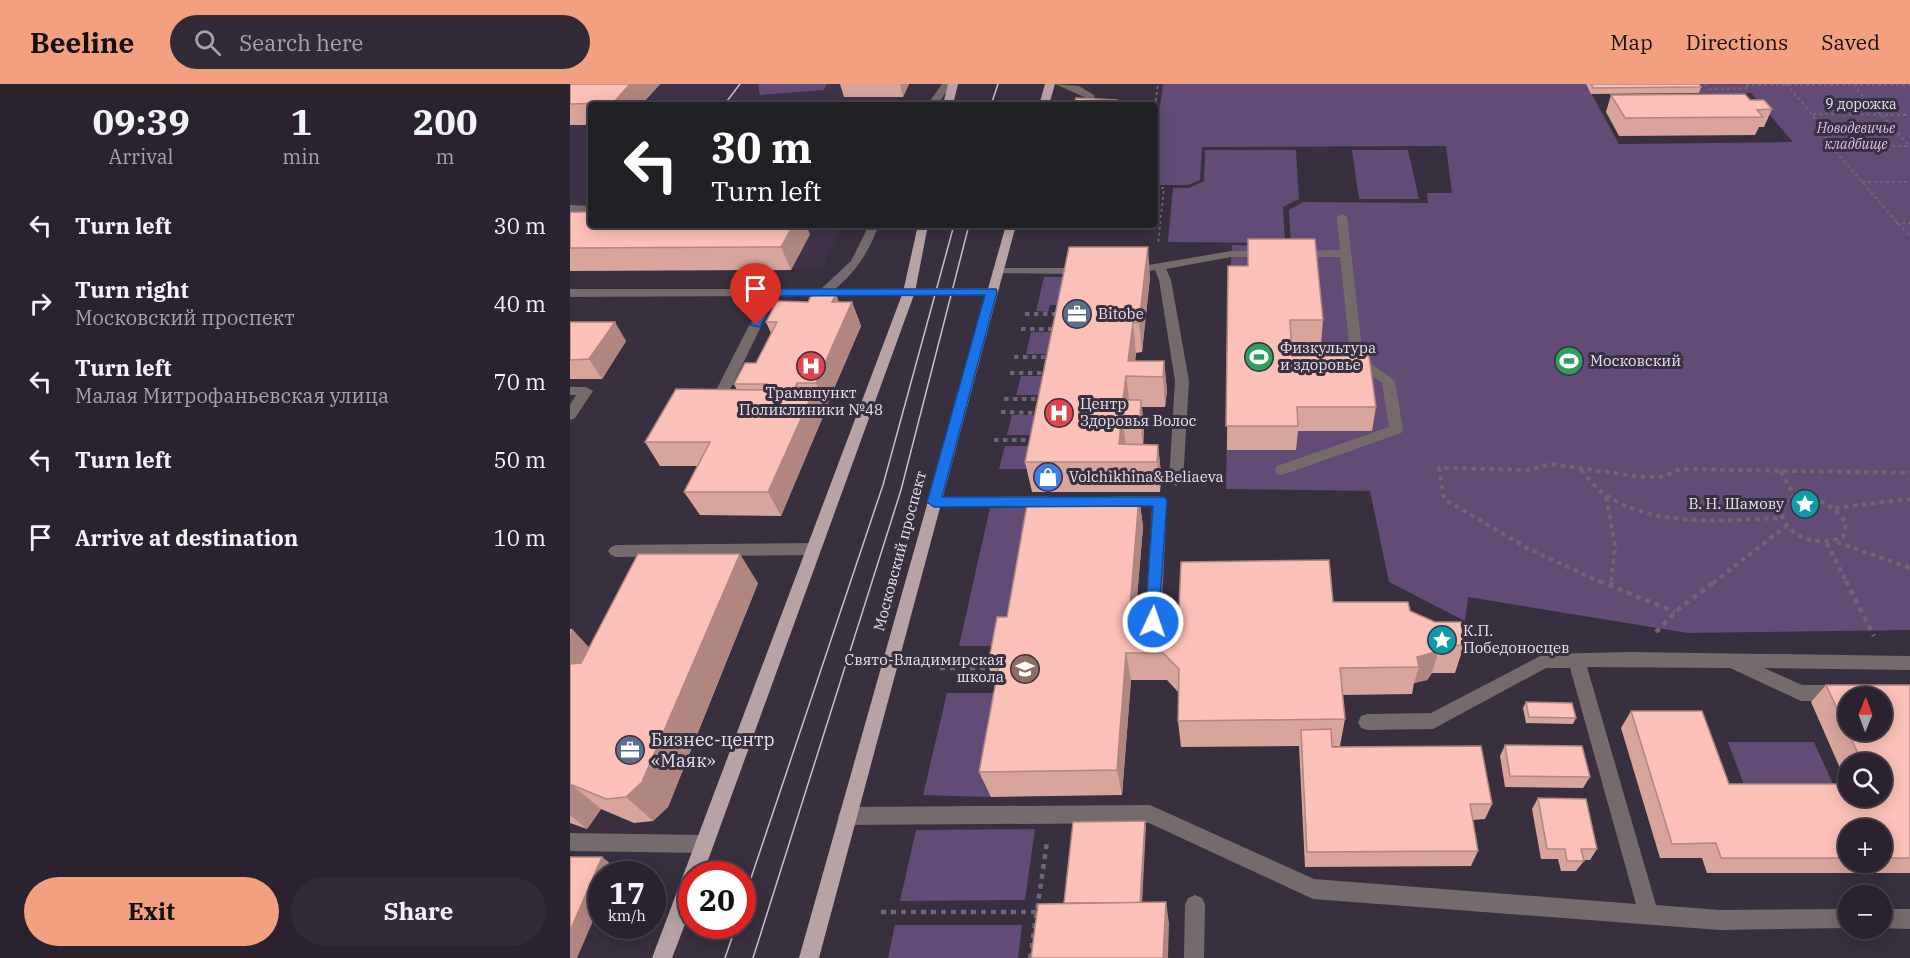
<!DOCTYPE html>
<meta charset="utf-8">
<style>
body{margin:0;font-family:"IBM Plex Serif",serif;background:#322b37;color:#f1f3f6;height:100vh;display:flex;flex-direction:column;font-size:22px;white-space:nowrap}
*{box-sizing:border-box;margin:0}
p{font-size:20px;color:#a5a4aa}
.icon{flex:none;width:33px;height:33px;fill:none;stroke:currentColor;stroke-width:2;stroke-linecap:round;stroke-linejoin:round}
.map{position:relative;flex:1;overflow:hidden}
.details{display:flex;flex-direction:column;background:#2a232f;width:570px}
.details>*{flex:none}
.banner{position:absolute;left:18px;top:18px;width:570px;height:126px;border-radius:6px;box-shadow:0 3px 15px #0003,0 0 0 2px #46404b;background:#202124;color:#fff;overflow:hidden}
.needle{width:39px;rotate:1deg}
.controls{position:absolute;left:1268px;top:603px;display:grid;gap:12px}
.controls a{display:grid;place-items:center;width:54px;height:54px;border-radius:50%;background:#2a232f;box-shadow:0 3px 15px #0003,0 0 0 2px #46404b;font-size:30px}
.speed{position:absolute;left:18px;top:777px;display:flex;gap:12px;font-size:30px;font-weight:700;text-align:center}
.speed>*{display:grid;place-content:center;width:78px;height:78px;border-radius:50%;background:#2a232f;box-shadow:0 3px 15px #0003,0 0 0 2px #46404b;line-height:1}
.speed small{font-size:15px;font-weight:400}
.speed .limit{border:9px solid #d22;background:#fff;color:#111}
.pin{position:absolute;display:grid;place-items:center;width:51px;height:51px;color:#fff;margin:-62px -26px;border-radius:50% 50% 50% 0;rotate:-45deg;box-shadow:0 0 6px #0007}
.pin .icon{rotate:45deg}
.me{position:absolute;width:66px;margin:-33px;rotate:3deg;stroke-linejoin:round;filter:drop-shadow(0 0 4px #0008)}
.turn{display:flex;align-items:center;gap:21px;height:126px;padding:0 24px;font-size:27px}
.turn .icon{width:78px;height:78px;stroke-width:2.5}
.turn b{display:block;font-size:42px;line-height:51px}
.eta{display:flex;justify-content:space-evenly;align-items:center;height:102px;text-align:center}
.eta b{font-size:36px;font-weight:800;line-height:42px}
.button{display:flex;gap:12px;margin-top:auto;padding:12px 24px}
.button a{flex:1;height:69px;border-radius:36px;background:#f2a080;color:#111;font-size:24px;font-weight:800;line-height:69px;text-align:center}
.button a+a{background:#322b37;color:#f1f3f6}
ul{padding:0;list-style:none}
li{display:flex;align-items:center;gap:18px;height:78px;padding:0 24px}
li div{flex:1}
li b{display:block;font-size:22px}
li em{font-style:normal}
header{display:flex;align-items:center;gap:36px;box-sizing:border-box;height:84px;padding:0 30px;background:#f2a080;color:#111}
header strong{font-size:28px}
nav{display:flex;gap:33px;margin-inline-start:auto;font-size:21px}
.search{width:420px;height:54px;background:#322b37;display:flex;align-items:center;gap:15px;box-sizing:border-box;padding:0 21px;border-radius:33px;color:#a5a4aa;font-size:22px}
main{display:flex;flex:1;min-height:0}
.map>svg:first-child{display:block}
</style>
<header>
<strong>Beeline</strong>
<div class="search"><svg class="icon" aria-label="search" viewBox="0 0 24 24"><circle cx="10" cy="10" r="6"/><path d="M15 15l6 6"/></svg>Search here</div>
<nav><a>Map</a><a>Directions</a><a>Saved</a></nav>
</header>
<main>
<section class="details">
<div class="eta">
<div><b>09:39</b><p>Arrival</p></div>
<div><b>1</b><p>min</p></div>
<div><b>200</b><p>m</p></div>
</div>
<ul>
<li><svg class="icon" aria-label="left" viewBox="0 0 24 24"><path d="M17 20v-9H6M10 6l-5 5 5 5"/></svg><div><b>Turn left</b></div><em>30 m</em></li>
<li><svg class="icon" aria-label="right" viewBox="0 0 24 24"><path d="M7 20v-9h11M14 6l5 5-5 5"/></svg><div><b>Turn right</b><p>Московский проспект</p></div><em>40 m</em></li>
<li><svg class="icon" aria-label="left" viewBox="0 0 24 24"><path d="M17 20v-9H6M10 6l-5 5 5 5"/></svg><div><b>Turn left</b><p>Малая Митрофаньевская улица</p></div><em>70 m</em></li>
<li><svg class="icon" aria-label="left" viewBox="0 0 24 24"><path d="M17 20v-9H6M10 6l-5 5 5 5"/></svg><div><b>Turn left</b></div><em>50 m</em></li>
<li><svg class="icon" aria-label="arrive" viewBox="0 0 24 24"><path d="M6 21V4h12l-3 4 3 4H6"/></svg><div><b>Arrive at destination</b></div><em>10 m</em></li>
</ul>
<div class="button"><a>Exit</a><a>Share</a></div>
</section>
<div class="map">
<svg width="1340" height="874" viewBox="0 0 1340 874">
<rect width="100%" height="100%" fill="#382f3f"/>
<path fill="#3f334a" d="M0 0H339L329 21H21V141H272L252 185 0 187Z"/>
<g fill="#624c75">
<path d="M188 0H257L254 6 190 11Z"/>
<path d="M593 0H1016L1049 60 1223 58 1181 9H1129L1122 0H1340V546L1118 549 898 513 895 537 819 498 800 407 656 405 659 206 662 161 721 162 719 126 733 118 858 119 857 109H882L876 62 632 63 630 96 618 101H585V61Z"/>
<path d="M635 66H726L729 115 713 123 715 159 598 158 603 104H619L634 97Z"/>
<path d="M782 66H838L849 115H789Z"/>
<path d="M474 193H504L498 221H480L478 228 466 227Z"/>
<path d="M461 248H493L488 270H456Z"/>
<path d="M451 292H484L481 311H446Z"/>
<path d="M442 331H477L473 351H437Z"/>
<path d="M435 362H471L466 385H429Z"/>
<path d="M470 423 446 562H389L420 424Z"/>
<path d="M377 609H438L421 713 353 711Z"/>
<path d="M1158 658H1244L1267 709H1177Z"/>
<path d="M465 745 455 816 330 817 346 746Z"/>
<path d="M325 841H452L448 874H318Z"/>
</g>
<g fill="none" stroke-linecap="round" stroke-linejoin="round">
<g stroke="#6e6674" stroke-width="2" stroke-dasharray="3 3" stroke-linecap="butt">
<path d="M1135 0 1139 5 1179 4 1176 1"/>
<path d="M1216 0 1242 30 1261 62 1340 153"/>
<path d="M1176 1H1340"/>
<path d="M1283 1 1340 62"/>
<path d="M585 23 588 0"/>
<path d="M1243 30 1340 31"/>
<path d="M1262 62H1340"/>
<path d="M1292 98H1340"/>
<path d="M585 104H594L588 160"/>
<path d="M1326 139H1340"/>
</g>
<g stroke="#6e6674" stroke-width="4" stroke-dasharray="4.5 4.5" stroke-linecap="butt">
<path d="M455 230H490"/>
<path d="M451 245H487"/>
<path d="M444 273H481"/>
<path d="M440 289H478"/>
<path d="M434 315H470"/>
<path d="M431 328 467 329"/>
<path d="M424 356H462"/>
<path d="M1011 386C1019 395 1027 406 1037 412 1088 444 1154 436 1211 434"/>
<path d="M1211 387 1224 412"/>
<path d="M1224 412C1246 413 1263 420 1276 439L1273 453C1246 464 1210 453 1211 420Z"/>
<path d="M1036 413 1045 461 1041 499"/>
<path d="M1265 424 1340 415"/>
<path d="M1267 458 1340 484"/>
<path d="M1257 459 1277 499"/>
<path d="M1032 499 957 464 874 415 869 384 959 386 981 380 1072 393H1091L1111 385 1340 389"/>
<path d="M1143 499 1216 442"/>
</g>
<g stroke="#6e6674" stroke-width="4.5" stroke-dasharray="5 5" stroke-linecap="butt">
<path d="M1029 497 1105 528"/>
<path d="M1276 497 1304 552"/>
<path d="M1041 503 1042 497"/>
<path d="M1086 548 1105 528 1145 497"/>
<path d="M370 584H423"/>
<path d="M311 828H467"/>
<path d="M460 874 477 758"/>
</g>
<g fill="#766b6c" fill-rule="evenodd">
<path d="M372 0H382L367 21H357Z"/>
<path d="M485 0 509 2 524 11 526 21H516V14Z"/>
<path d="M0 121 21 122V127L4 148 0 149V139L10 127H0Z"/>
<path d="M772 130 777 133 793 274 825 297 833 346 831 349 712 391 707 390 705 386 707 382 819 343 812 299 781 276 770 173H728L722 170 728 167 770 166 767 133Z"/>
<path d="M299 141H309C299 167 287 187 265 205L422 204 428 208 422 212H206L152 322 145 327 138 322 194 212 0 213V205H251L281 177Z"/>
<path d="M661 167H698L704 170 698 173H661L596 185 601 196 619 297 613 397 606 402 599 397 605 297 589 196 585 186 561 190 555 187 561 184Z"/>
<path d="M428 184H513L519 187 513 190 424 189 422 187Z"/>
<path d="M0 303H16L23 307 5 334 0 336V321L6 311H0Z"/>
<path d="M477 412 484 417 477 422 364 423 357 418 364 413Z"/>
<path d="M549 412H590L597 417 591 538 589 543 583 545 577 543 575 538 582 422 544 421 542 417 544 413Z"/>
<path d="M243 459 248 461 251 465 248 469 243 471 46 473 41 471 38 467 41 463 46 461Z"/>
<path d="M1061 568 1340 572V586L1194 584 1232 601H1269L1275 604 1278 609 1275 614 1269 617H1231L1160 584 1017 583 1086 821 1149 826 1278 825 1280 844 1149 846 743 815 579 739 278 741 271 738 268 732 271 726 278 723 580 721 744 795 1066 820 1000 584H976L863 645 797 646 791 644 788 638 791 632 797 630 861 629 974 570Z"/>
<path d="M0 749 134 751 141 753 144 760 141 767 134 769 0 767Z"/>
<path d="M625 811 632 814 635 821 634 874H614L615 821 618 814Z"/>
<path d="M1311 825H1340V845L1309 844Z"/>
</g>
<g fill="#b8a2a4" fill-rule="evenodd">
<path d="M378 0H388L383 21H373Z"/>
<path d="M475 0H485L479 21H469Z"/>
<path d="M348 141H358L345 208 133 790H122V822L102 874H82L333 208Z"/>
<path d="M436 141H446L249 874H229Z"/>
</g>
<g stroke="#c6bfcb" stroke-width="1.5">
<path d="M154 21 170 0"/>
<path d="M421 21 428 0"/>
<path d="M172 821 313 401 384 141"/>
<path d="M155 874 166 842"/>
<path d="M183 874 331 406 399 141"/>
</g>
</g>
<g fill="#d8a59d" fill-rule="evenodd">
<path d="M0 0H90L71 21H21V41H0Z"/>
<path d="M270 0H339L333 13H274Z"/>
<path d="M1016 0H1129L1131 3 1129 9 1021 10Z"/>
<path d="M1041 11 1180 16 1202 25 1194 43H1189L1185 51 1049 52 1036 28Z"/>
<path d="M0 128 240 150 221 186 0 187Z"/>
<path d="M513 141H556L553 144 517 146 513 142Z"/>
<path d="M658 182 753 236 751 260H721L722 272 806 323 802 347H728L726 366H657Z"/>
<path d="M580 193 572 268 566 269 565 277H594L597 307 595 323H572L574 346 573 361H588L591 390 590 408H462L455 378Z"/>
<path d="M269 218H282L291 242 256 323H251L254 330 211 432 130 431 114 408 128 382H90L75 358 167 306 164 300 186 279 201 249 196 238Z"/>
<path d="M0 238 56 257 32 295H0Z"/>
<path d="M569 413 573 443 565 535 592 536 763 518 840 527 894 561 885 589H862L857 596 844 599 842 610 772 611 775 635 770 662H762V663L922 720 915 735 903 736 908 767 901 782 735 783 729 662 611 663 608 637 609 609 597 596H561L552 711 421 713 409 688 425 601 418 581Z"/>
<path d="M188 499 98 723 83 737 64 739 31 725 17 745 0 739V545H2L19 564Z"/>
<path d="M1256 601H1340V789H1137L1132 774H1090L1051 644 1061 627 1159 700H1277L1241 618ZM1278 680H1311V712H1278ZM1278 746H1311V778H1278Z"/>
<path d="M956 618 1006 634 1003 640 956 639 953 624Z"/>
<path d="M935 661 1020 693 1013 704 935 703 930 672Z"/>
<path d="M968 714 1027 765 1020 776H1013L1014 777 1006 787H991L988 775H971L962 725Z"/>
</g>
<g fill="#b08680">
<path d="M60 0H90L71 21H43V19Z"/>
<path d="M330 0H339L333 13Z"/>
<path d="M223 141H236L240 150 221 186 211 163Z"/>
<path d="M578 163 580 193 572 268 569 238Z"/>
<path d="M266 210 275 233 262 218Z"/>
<path d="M282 218 291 242 256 323 246 299Z"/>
<path d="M45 238 56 257 32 295 19 275Z"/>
<path d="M563 239 566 269 563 292 558 277Z"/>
<path d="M594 277 597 307 595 323 593 293Z"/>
<path d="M556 292 560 323 553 316Z"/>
<path d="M227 299 237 321 244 306 254 330 211 432 198 408 224 306Z"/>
<path d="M571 316 574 346 573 362 570 332Z"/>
<path d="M552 332 556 362 549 360Z"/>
<path d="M588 361 591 390 590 408 587 378Z"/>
<path d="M569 413 573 443 563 563 559 535Z"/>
<path d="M170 470 188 499 98 723 83 737 56 713Z"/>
<path d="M2 545 28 573 0 587V554Z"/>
<path d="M870 562 862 589 857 596 844 599 849 583 847 573Z"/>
<path d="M556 569 561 596 552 711 547 686Z"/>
<path d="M2 701 31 725 17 745 0 731V703Z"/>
<path d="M575 737 576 743 571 840 569 835Z"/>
<path d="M32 773 45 783 42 790H32V816L7 874H0V847Z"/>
<path d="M596 818 599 839 598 874H593Z"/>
</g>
<g fill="#fbc0b7" stroke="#b08680" stroke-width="1.5" fill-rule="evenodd">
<path d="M0 0H60L43 19 0 20Z"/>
<path d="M1021 0H1129L1131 3 1023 4Z"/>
<path d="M1175 10 1180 16H1194L1202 25 1187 26 1193 33 1055 34 1041 11Z"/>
<path d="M506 14 547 16 546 21H504Z"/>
<path d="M0 128H21V141H223L211 163 0 164Z"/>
<path d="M678 155H745L753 236H720L722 272H799L806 323H727L728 342H656L658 182H678Z"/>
<path d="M499 163H578L569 238 563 239 558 277H594L593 293 556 292 553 316H571L570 332H552L549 360 588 361 587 378H455Z"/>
<path d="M242 210H266L262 218H282L246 299H227L224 306H244L198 408H114L140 358H75L106 305 194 306 197 300H164L175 279H186L207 238H196L207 217 238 218Z"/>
<path d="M0 238H45L19 275 0 276Z"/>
<path d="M569 413 559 535 592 536 609 524 611 478 759 476 763 518H838L840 527 865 538H891L894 561 870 562 865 568 847 573 849 583 770 584 775 635 608 637 609 585 593 569H556L547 686 409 688 429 581H418L427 533H437L458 415Z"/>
<path d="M68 470H170L72 698 56 713 36 715 2 701 0 703V580L11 579Z"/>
<path d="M1256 601H1340V774H1311V746H1278V774H1151L1146 759 1102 760 1061 627H1132L1159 700H1278V712H1311V680H1293ZM1278 614H1311V646H1278Z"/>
<path d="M956 618 1002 619 1006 634 959 633Z"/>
<path d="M761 645 762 663 911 662 922 720H900L908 767 737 768 731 646Z"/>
<path d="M935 661 1012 662 1020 693 940 692Z"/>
<path d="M968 714 1016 715 1027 765H1011L1014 777H997L995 765H977Z"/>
<path d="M575 737 570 819H494L503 738Z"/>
<path d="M0 773H32L0 847Z"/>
<path d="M596 818 593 874H461L468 820Z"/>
</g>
<path fill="#1a73e8" stroke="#114b97" stroke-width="1.5" d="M426 205 427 208 372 413H595L597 417 588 542H578L575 538 583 422 364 423 357 418 415 211 206 212 190 243 180 241 197 209 202 205Z"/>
<defs>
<g id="office-disc" transform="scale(1.5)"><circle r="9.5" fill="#5c6f8a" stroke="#382f3f"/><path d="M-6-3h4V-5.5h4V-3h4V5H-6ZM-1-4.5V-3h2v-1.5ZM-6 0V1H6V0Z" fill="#fff"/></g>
<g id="stadium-disc" transform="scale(1.5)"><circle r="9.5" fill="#2e9e5b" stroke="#382f3f"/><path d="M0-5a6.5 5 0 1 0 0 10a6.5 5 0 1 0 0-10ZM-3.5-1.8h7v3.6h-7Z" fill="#fff"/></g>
<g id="hospital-disc" transform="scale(1.5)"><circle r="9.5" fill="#e0444e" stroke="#382f3f"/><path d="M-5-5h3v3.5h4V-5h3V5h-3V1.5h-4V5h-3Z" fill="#fff"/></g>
<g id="shop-disc" transform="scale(1.5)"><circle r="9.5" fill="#3f7fe0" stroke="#382f3f"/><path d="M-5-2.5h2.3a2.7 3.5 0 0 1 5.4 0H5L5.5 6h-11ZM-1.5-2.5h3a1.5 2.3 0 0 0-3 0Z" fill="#fff"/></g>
<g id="sight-disc" transform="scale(1.5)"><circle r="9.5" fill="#0f9aa8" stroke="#382f3f"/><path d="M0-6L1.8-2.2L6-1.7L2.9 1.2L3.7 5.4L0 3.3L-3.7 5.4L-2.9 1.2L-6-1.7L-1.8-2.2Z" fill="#fff"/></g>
<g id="school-disc" transform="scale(1.5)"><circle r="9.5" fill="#8d6e63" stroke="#382f3f"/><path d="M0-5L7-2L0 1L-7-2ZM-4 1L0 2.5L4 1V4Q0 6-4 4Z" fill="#fff"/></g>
</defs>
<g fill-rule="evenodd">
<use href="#office-disc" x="507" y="230"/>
<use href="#stadium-disc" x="689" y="273"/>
<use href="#stadium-disc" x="999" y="277"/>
<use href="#hospital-disc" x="241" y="282"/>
<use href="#hospital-disc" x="489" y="329"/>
<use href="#shop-disc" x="478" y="393"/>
<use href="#sight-disc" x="1235" y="420"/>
<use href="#sight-disc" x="872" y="556"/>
<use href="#school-disc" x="455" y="585"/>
<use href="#office-disc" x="60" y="666"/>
</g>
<g text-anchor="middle" stroke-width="6" stroke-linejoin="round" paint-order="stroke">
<g font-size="14" fill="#e8e2ed" stroke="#382f3f">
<text x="1291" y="25">9 дорожка</text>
</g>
<g font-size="14" font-style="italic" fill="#dfbffa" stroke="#382f3f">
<text x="1286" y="49">Новодевичье<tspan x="1286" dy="16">кладбище</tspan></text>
</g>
<g font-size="15" fill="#e8e2ed" stroke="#382f3f" text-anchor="start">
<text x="528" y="235">Bitobe</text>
<text x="710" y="269">Физкультура<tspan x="710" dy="17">и здоровье</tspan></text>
<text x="1020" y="282">Московский</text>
<text x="241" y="314" text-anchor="middle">Трамвпункт<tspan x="241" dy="17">Поликлиники №48</tspan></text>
<text x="510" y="325">Центр<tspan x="510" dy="17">Здоровья Волос</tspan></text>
<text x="499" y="398">Volchikhina&amp;Beliaeva</text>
<text x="1214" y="425" text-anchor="end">В. Н. Шамову</text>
<text x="893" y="552">К.П.<tspan x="893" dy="17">Победоносцев</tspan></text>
<text x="434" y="581" text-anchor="end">Свято-Владимирская<tspan x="434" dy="17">школа</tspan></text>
</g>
<g font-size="15" fill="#e8e2ed" stroke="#382f3f">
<text transform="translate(330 467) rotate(-75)" y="5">Московский проспект</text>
</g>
<g font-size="18" fill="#e8e2ed" stroke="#382f3f" text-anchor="start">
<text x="81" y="662">Бизнес-центр<tspan x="81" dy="21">«Маяк»</tspan></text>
</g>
</g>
</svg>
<div class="controls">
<a><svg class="needle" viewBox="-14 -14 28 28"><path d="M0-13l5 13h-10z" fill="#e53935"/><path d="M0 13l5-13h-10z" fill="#a5a4aa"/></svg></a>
<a><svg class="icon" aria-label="search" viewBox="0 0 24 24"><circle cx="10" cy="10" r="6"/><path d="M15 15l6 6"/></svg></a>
<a>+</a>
<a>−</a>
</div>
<div class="speed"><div>17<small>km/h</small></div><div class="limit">20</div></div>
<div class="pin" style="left:186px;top:241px;background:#d93025"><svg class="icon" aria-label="arrive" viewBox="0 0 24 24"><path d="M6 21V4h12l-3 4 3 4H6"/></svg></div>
<svg class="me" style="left:583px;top:538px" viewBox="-20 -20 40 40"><circle r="17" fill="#1a73e8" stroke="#fff" stroke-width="3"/><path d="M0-11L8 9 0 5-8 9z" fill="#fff"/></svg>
<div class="banner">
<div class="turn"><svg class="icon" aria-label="left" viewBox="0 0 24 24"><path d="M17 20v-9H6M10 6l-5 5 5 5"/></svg><div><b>30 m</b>Turn left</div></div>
</div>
</div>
</main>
